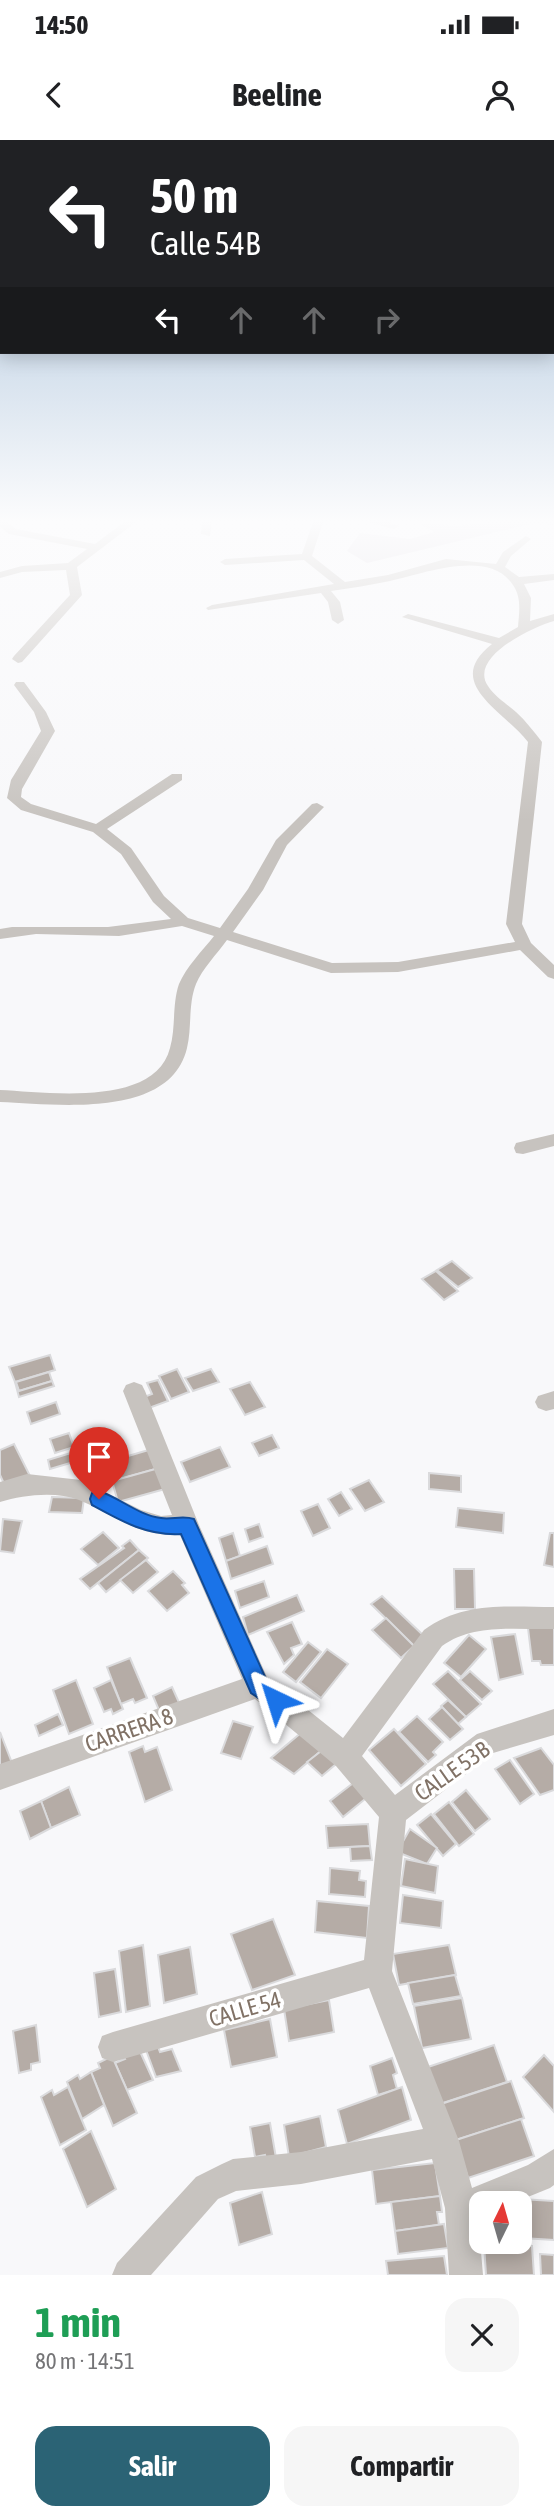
<!DOCTYPE html>
<html lang="es">
<meta charset="utf-8">
<style>
body{margin:0;font-family:"Asap Condensed",sans-serif;background:#f6f6f6;color:#202124;height:100vh;display:flex;flex-direction:column;font-size:26px;white-space:nowrap}
*{box-sizing:border-box;margin:0}
p{font-size:23px;color:#757577}
.icon{flex:none;width:38px;height:38px;fill:none;stroke:currentColor;stroke-width:2;stroke-linecap:round;stroke-linejoin:round}
.map{position:relative;height:2135px;overflow:hidden}
.drawer{display:flex;flex-direction:column;background:#fff;flex:1}
.drawer>*{flex:none}
.banner{position:absolute;left:0px;top:0px;width:555px;height:214px;box-shadow:0 4px 18px #0003;background:#202124;color:#fff;overflow:hidden}
.needle{width:46px;rotate:5deg}
.controls{position:absolute;left:469px;top:2051px;display:grid;gap:14px}
.controls a{display:grid;place-items:center;width:63px;height:63px;border-radius:14px;background:#fff;box-shadow:0 4px 18px #0003;font-size:35px}
.pin{position:absolute;display:grid;place-items:center;width:60px;height:60px;color:#fff;margin:-72px -30px;border-radius:50% 50% 50% 0;rotate:-45deg;box-shadow:0 0 7px #0007}
.pin .icon{rotate:45deg}
.me{position:absolute;width:77px;margin:-38px;rotate:319deg;stroke-linejoin:round;filter:drop-shadow(0 0 5px #0008)}
.turn{display:flex;align-items:center;gap:24px;height:147px;padding:0 35px;font-size:32px}
.turn .icon{width:91px;height:91px;stroke-width:2.5}
.turn b{display:block;font-size:49px;line-height:60px}
.lanes{display:flex;align-items:center;height:66px;padding:0 35px;background:#0003;justify-content:center;gap:35px;direction:ltr}
.lanes .off{opacity:.35}
.round{display:grid;place-items:center;flex:none;width:74px;height:74px;border-radius:21px;background:#f6f6f6}
.head{display:flex;align-items:center;justify-content:space-between;height:119px;padding:0 35px}
h1{font-size:42px;font-weight:700;line-height:52px;color:#1e9e55}
.cta{display:flex;gap:14px;margin-top:auto;padding:14px 35px}
.cta a{flex:1;height:80px;border-radius:21px;background:#2b6375;color:#fff;font-size:28px;font-weight:700;line-height:80px;text-align:center}
.cta a+a{background:#f6f6f6;color:#202124}
.status{display:flex;justify-content:space-between;align-items:center;height:49px;padding:0 35px;background:#fff;direction:ltr}
.status svg{height:19px;fill:currentColor}
header{display:flex;justify-content:space-between;align-items:center;height:91px;padding:0 35px;background:#fff;font-size:32px;font-weight:700}
.map>svg:first-child{display:block}
</style>
<div class="status"><b>14:50</b><svg viewBox="0 0 49 12"><path d="M0 12V9h3v3zM5 12V6h3v6zM10 12V3h3v9zM15 12V0h3v12zM26 1h20v11H26zM47 4h2v5h-2z"/></svg></div>
<header><svg class="icon" aria-label="back" viewBox="0 0 24 24"><path d="M15 5l-7 7 7 7"/></svg>Beeline<svg class="icon" aria-label="person" viewBox="0 0 24 24"><circle cx="12" cy="8" r="4"/><path d="M4 21q1-7 8-7t8 7"/></svg></header>
<div class="map">
<svg width="554" height="2135" viewBox="0 0 554 2135">
<rect width="100%" height="100%" fill="#f8f8fa"/>
<path fill="#ded9e0" d="M417 382 456 386 487 382H554V385L534 383 367 423 347 411 360 393 410 399 434 392Z"/>
<g fill="#b5aca6" stroke="#dadadc" stroke-width="2">
<path d="M452 1121 472 1138 458 1147 437 1130Z"/>
<path d="M436 1131 458 1151 444 1160 422 1139Z"/>
<path d="M50 1215 55 1230 15 1242 9 1227Z"/>
<path d="M177 1229 189 1252 171 1259 159 1236Z"/>
<path d="M211 1229 219 1242 193 1251 185 1238Z"/>
<path d="M49 1232 52 1241 19 1251 16 1242Z"/>
<path d="M158 1240 168 1261 149 1268 144 1257 152 1254 147 1243Z"/>
<path d="M52 1241 54 1246 19 1257 15 1242 19 1251Z"/>
<path d="M250 1242 265 1267 245 1275 230 1249Z"/>
<path d="M56 1262 60 1274 31 1284 27 1272Z"/>
<path d="M69 1293 74 1307 55 1313 50 1299Z"/>
<path d="M272 1295 279 1308 259 1316 252 1303Z"/>
<path d="M14 1304 31 1338 6 1348 0 1335V1310Z"/>
<path d="M220 1307 230 1327 190 1342 181 1322Z"/>
<path d="M152 1309 159 1328 117 1340 111 1321Z"/>
<path d="M74 1312 77 1321 50 1329 48 1320Z"/>
<path d="M159 1328 165 1349 118 1362 112 1341Z"/>
<path d="M429 1333 461 1336V1352L429 1349Z"/>
<path d="M369 1340 384 1362 365 1371 350 1349Z"/>
<path d="M341 1352 352 1369 339 1376 328 1359Z"/>
<path d="M52 1357 84 1358 82 1373 49 1372Z"/>
<path d="M318 1364 330 1388 313 1396 301 1371Z"/>
<path d="M458 1368 504 1373 503 1393 456 1387Z"/>
<path d="M3 1379 22 1381 14 1413 0 1411Z"/>
<path d="M259 1384 263 1397 249 1402 245 1389Z"/>
<path d="M103 1392 119 1408 98 1425 81 1409Z"/>
<path d="M233 1393 240 1416 226 1421 219 1398Z"/>
<path d="M550 1393H554V1427L544 1425Z"/>
<path d="M130 1400 139 1410 90 1449 80 1439 124 1408 122 1406Z"/>
<path d="M267 1406 273 1424 231 1439 226 1421Z"/>
<path d="M139 1410 148 1418 106 1452 98 1443Z"/>
<path d="M146 1420 158 1432 133 1453 120 1440Z"/>
<path d="M454 1429H474L475 1469H455Z"/>
<path d="M173 1431 185 1443 182 1445 189 1453 167 1471 148 1451Z"/>
<path d="M264 1441 269 1457 240 1468 235 1451Z"/>
<path d="M297 1455 304 1471 248 1495 243 1477Z"/>
<path d="M382 1456 425 1497 414 1506 371 1464Z"/>
<path d="M386 1478 414 1506 401 1518 372 1490Z"/>
<path d="M292 1482 302 1504 291 1508 294 1515 284 1524 267 1492Z"/>
<path d="M554 1484V1525H541L540 1521H532L528 1488Z"/>
<path d="M515 1494 523 1534 499 1540 491 1497Z"/>
<path d="M469 1495 486 1509 461 1537 444 1523Z"/>
<path d="M308 1502 321 1512 296 1542 283 1532Z"/>
<path d="M327 1509 348 1524 321 1558 300 1542Z"/>
<path d="M130 1518 147 1558 135 1563 133 1559 121 1564 107 1527Z"/>
<path d="M448 1531 481 1564 466 1577 433 1544Z"/>
<path d="M470 1531 492 1551 482 1560 460 1540Z"/>
<path d="M76 1540 93 1584 69 1594 53 1550Z"/>
<path d="M111 1540 123 1569 113 1574 111 1569 104 1572 94 1548Z"/>
<path d="M172 1547 181 1567 161 1575 153 1556Z"/>
<path d="M448 1560 466 1577 458 1584 441 1566Z"/>
<path d="M442 1567 463 1589 450 1600 429 1579Z"/>
<path d="M58 1574 63 1585 39 1596 35 1585Z"/>
<path d="M417 1576 443 1602 433 1612 436 1615 428 1622 399 1592Z"/>
<path d="M233 1581 253 1587 241 1619 221 1613Z"/>
<path d="M394 1589 426 1624 401 1646 369 1610Z"/>
<path d="M0 1592 12 1623 0 1628Z"/>
<path d="M302 1592 322 1610 294 1634 271 1618Z"/>
<path d="M143 1606 145 1612 157 1607 172 1650 145 1662 129 1612Z"/>
<path d="M325 1608 336 1624 322 1636 307 1622Z"/>
<path d="M541 1608 554 1625V1650L540 1655 514 1618Z"/>
<path d="M510 1620 534 1654 520 1664 495 1629Z"/>
<path d="M357 1640 370 1655 343 1677 330 1661Z"/>
<path d="M69 1647 80 1675 51 1688 41 1661Z"/>
<path d="M466 1650 490 1679 475 1691 452 1662Z"/>
<path d="M41 1661 51 1688 30 1699 20 1671Z"/>
<path d="M449 1662 474 1694 459 1706 434 1674Z"/>
<path d="M431 1674 456 1704 443 1716 417 1685Z"/>
<path d="M368 1684 370 1706 328 1708 326 1686Z"/>
<path d="M410 1689 437 1708 427 1724 397 1712Z"/>
<path d="M370 1706 372 1720 351 1721 350 1707Z"/>
<path d="M405 1719 438 1726 435 1753 401 1746Z"/>
<path d="M330 1728 360 1731 359 1740 366 1741 365 1757 329 1754Z"/>
<path d="M403 1755 443 1761 441 1788 400 1783Z"/>
<path d="M317 1761 369 1766 367 1798 315 1792Z"/>
<path d="M273 1779 295 1835 252 1850 231 1794Z"/>
<path d="M143 1805 150 1866 126 1872 119 1811Z"/>
<path d="M449 1805 456 1835 399 1845 393 1814Z"/>
<path d="M190 1807 197 1854 164 1863 158 1815Z"/>
<path d="M115 1829 121 1872 99 1877 94 1833Z"/>
<path d="M455 1835 461 1856 413 1864 408 1843Z"/>
<path d="M462 1858 471 1899 422 1908 414 1866Z"/>
<path d="M329 1860 334 1892 289 1901 284 1869Z"/>
<path d="M270 1879 277 1917 231 1927 224 1890Z"/>
<path d="M36 1885 40 1922 31 1924V1930L19 1933 13 1891Z"/>
<path d="M494 1905 507 1942 440 1964 428 1927Z"/>
<path d="M138 1907 153 1940 127 1950 115 1923 125 1919 121 1912Z"/>
<path d="M158 1907 160 1912 172 1909 181 1931 156 1937 146 1910Z"/>
<path d="M544 1915 554 1926V1972L523 1937Z"/>
<path d="M112 1916 137 1973 113 1986 91 1932 100 1928 98 1923Z"/>
<path d="M392 1918 397 1933 393 1935 397 1949 378 1955 370 1926Z"/>
<path d="M91 1932 104 1965 82 1979 67 1942 78 1935 80 1939Z"/>
<path d="M511 1941 524 1978 453 2001 441 1964Z"/>
<path d="M68 1947 86 1990 60 2005 41 1957 52 1950 54 1955Z"/>
<path d="M402 1947 411 1980 347 2004 338 1970Z"/>
<path d="M320 1976 326 2007 289 2017 284 1985Z"/>
<path d="M521 1979 534 2016 468 2038 456 2000Z"/>
<path d="M270 1983 276 2018 266 2020 265 2015 255 2017 250 1987Z"/>
<path d="M91 1991 116 2049 87 2067 63 2009Z"/>
<path d="M435 2023 440 2056 376 2064 372 2030Z"/>
<path d="M262 2052 272 2094 239 2105 230 2063Z"/>
<path d="M440 2056 442 2072H437L439 2085 395 2091 391 2062Z"/>
<path d="M520 2059 554 2061V2100L522 2098Z"/>
<path d="M444 2084 448 2108 398 2114 395 2091Z"/>
<path d="M484 2104 532 2106 534 2135H486Z"/>
<path d="M540 2114 554 2115V2135H541Z"/>
<path d="M444 2116 447 2135H388L386 2121Z"/>
</g>
<g fill="none" stroke-linecap="round" stroke-linejoin="round">
<g fill="#c7c3bf" fill-rule="evenodd">
<path d="M0 382H7L16 389 95 404 124 382H136L77 427 82 455 22 522 18 523 12 519 14 516 70 455 66 430 22 432 0 438V432L22 426 68 423 87 409 9 394 0 387Z"/>
<path d="M202 382H212L210 396 201 394Z"/>
<path d="M313 382H323L312 416 345 442 388 435 446 419 496 424 503 412 526 396 531 399 511 416 505 427 519 437 554 434V440L524 444 531 458 530 481 554 474V481C533 487 468 517 488 546 495 557 507 564 516 572 526 581 534 592 542 602L522 784 531 803 554 825V839L548 837 520 810 398 832 331 833 227 800C217 814 202 829 196 844 188 864 192 888 187 908 170 980 55 964 0 962V950C46 952 155 968 170 908 176 887 172 864 179 844 186 827 203 810 214 796L182 786 119 796 36 794 0 799V789L12 787H108L171 779 153 762 121 714 93 692 21 670 7 658 11 640 41 591 34 572 14 545 16 542H24L46 572 55 591 22 649 21 657 31 664 96 684 172 634H182V640L107 689 131 708 164 756 188 778 220 788 248 749 276 700 312 664 317 663 324 667 287 705 263 750 233 792 332 823 398 822 515 802 506 784 528 602C503 570 442 543 492 504L402 477 408 474 499 498 518 487C519 473 522 458 513 445 489 408 423 434 390 441 371 445 351 448 331 451L340 462 344 480 338 484 332 480 328 462 321 453 208 470 206 468 212 465 334 444 304 420 225 425 220 422 225 419 302 414Z"/>
<path d="M367 382H390L399 386 394 389Z"/>
<path d="M554 994V1006L523 1014 516 1013 514 1008 516 1003Z"/>
<path d="M134 1242 142 1245 145 1251 199 1385 267 1537 343 1598 424 1490C464 1461 507 1467 554 1467V1489C516 1490 474 1483 442 1506L362 1616 395 1655 477 1594 554 1569V1595L493 1613 406 1680 392 1831 459 2001 472 2048 528 2025 554 2009V2045L550 2048 513 2063H481V2076L478 2077 483 2135H449L445 2068 432 2019 301 2044 236 2051 218 2059 151 2135H112L117 2123 196 2037 222 2024 233 2019 301 2012 423 1989 369 1848 113 1922 102 1918 98 1907 102 1896 113 1892 364 1820 379 1677 336 1626 255 1559 0 1650V1624L242 1539 180 1395C137 1397 116 1375 79 1360 55 1351 24 1355 0 1362V1342L27 1334 81 1340 141 1370 161 1376 172 1375 123 1251 126 1245Z"/>
<path d="M554 1251V1269L546 1271 538 1268 535 1262 538 1256Z"/>
</g>
</g>
<linearGradient id="sky" x2="0" y2="1"><stop stop-color="#9cb9d6"/><stop offset="0.56" stop-color="#fcfcfd"/><stop offset="1" stop-color="#fcfcfd" stop-opacity="0"/></linearGradient>
<rect width="554" height="681" fill="url(#sky)"/>
<path fill="#1a73e8" stroke="#114b97" stroke-width="2" d="M99 1351C120 1358 138 1375 161 1378 172 1380 182 1375 194 1379L266 1539 283 1553 286 1560 283 1567 276 1570 251 1553 181 1394C147 1396 121 1381 92 1365L90 1359 92 1353Z"/>
<g text-anchor="middle" stroke-width="7" stroke-linejoin="round" paint-order="stroke">
<g font-size="23" fill="#817266" stroke="#fff">
<text transform="translate(129 1590) rotate(-19)" y="8">CARRERA 8</text>
<text transform="translate(452 1631) rotate(-35)" y="8">CALLE 53B</text>
<text transform="translate(245 1869) rotate(-16)" y="8">CALLE 54</text>
</g>
</g>
</svg>
<div class="controls">
<a><svg class="needle" viewBox="-14 -14 28 28"><path d="M0-13l5 13h-10z" fill="#e53935"/><path d="M0 13l5-13h-10z" fill="#757577"/></svg></a>
</div>
<div class="pin" style="left:99px;top:1359px;background:#d93025"><svg class="icon" aria-label="arrive" viewBox="0 0 24 24"><path d="M6 21V4h12l-3 4 3 4H6"/></svg></div>
<svg class="me" style="left:276px;top:1560px" viewBox="-20 -20 40 40"><path d="M0-17L14 15 0 8-14 15z" fill="#1a73e8" stroke="#fff" stroke-width="4"/></svg>
<div class="banner">
<div class="turn"><svg class="icon" aria-label="left" viewBox="0 0 24 24"><path d="M17 20v-9H6M10 6l-5 5 5 5"/></svg><div><b>50 m</b>Calle 54B</div></div>
<div class="lanes"><svg class="icon" aria-label="left" viewBox="0 0 24 24"><path d="M17 20v-9H6M10 6l-5 5 5 5"/></svg><svg class="icon off" aria-label="ahead" viewBox="0 0 24 24"><path d="M12 20V5M6 11l6-6 6 6"/></svg><svg class="icon off" aria-label="ahead" viewBox="0 0 24 24"><path d="M12 20V5M6 11l6-6 6 6"/></svg><svg class="icon off" aria-label="right" viewBox="0 0 24 24"><path d="M7 20v-9h11M14 6l5 5-5 5"/></svg></div>
</div>
</div>
<section class="drawer">
<div class="head"><div><h1>1 min</h1><p>80 m · 14:51</p></div><a class="round"><svg class="icon" aria-label="close" viewBox="0 0 24 24"><path d="M6 6l12 12M18 6L6 18"/></svg></a></div>
<div class="cta"><a>Salir</a><a>Compartir</a></div>
</section>
